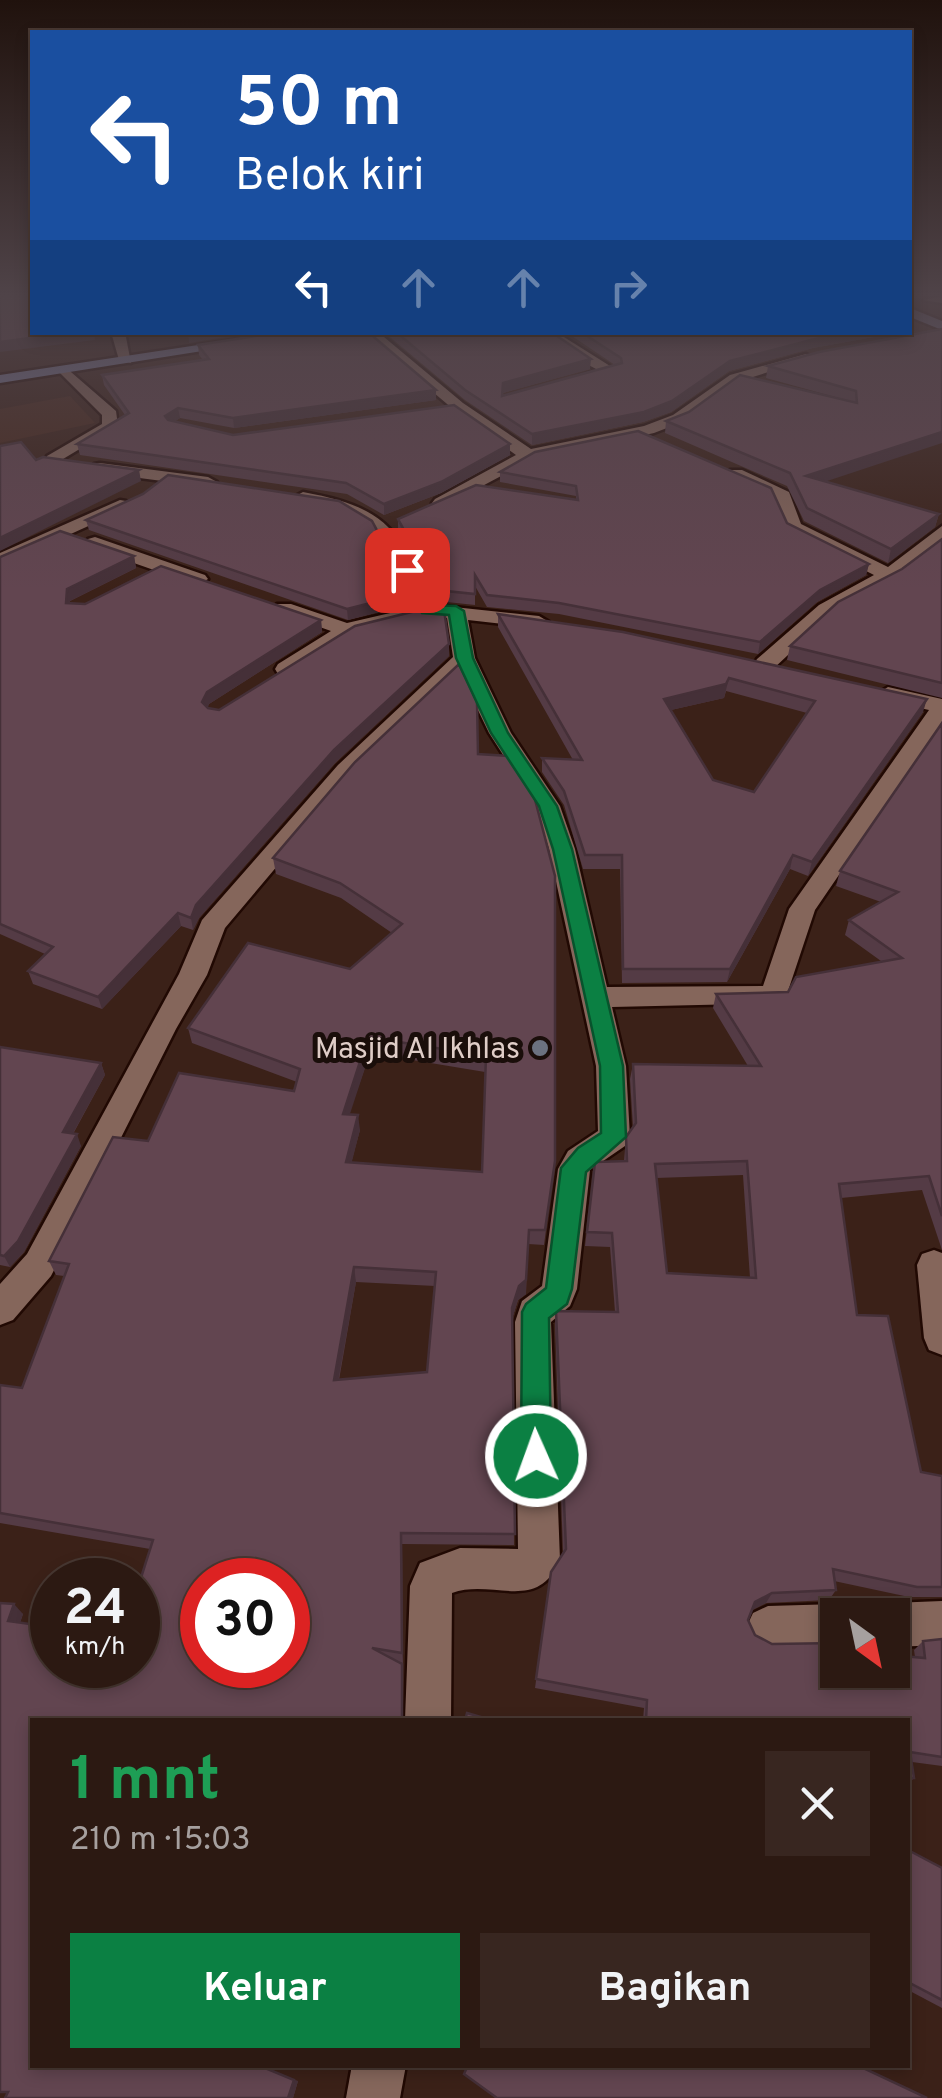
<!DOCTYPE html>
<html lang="id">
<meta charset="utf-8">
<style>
body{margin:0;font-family:Overpass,sans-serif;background:#382620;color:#f1f3f6;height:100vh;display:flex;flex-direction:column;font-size:38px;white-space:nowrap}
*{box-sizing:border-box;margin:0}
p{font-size:32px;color:#a6a09f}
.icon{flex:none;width:55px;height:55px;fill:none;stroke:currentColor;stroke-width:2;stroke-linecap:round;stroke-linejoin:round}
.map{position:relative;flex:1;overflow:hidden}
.side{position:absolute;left:30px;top:1718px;width:880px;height:350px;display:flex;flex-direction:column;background:#2c1912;border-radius:0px;box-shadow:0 5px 15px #0003,0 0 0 2px #483832}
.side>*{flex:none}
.hud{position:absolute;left:30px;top:30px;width:882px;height:305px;border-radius:0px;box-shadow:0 5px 15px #0003,0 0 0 2px #483832;background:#1a4fa0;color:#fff;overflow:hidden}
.needle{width:65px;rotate:147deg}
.controls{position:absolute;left:820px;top:1598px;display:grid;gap:20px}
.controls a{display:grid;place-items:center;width:90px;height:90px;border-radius:0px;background:#2c1912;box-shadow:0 5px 15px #0003,0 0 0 2px #483832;font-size:50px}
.speed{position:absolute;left:30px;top:1558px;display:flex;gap:20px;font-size:50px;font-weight:700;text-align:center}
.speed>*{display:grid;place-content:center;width:130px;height:130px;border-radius:50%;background:#2c1912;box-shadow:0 5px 15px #0003,0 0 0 2px #483832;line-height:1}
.speed small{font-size:25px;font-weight:400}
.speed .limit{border:15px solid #d22;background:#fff;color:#111}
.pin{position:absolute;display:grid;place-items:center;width:85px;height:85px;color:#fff;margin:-42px;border-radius:20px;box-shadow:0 5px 15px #0006}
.me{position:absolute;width:110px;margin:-55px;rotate:358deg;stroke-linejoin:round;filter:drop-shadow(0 0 8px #0008)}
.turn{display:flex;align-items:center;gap:35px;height:210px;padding:0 40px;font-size:45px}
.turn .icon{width:130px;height:130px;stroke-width:2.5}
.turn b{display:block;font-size:70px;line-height:85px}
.lanes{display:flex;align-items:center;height:95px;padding:0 40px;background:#0003;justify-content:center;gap:50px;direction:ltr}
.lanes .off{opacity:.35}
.round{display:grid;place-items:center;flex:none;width:105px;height:105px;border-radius:0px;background:#382620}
.overview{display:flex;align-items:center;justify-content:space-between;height:170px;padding:0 40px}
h1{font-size:60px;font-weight:700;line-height:75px;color:#1e9e55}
.cta{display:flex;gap:20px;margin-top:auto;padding:20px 40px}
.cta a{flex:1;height:115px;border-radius:0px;background:#0b8043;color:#fff;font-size:40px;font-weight:700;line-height:115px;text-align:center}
.cta a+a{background:#382620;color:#f1f3f6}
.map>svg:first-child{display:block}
</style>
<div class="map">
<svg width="942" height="2098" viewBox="0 0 942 2098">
<rect width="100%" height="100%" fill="#3b2118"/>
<path fill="#48281c" d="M70 396 95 423 0 443V409Z"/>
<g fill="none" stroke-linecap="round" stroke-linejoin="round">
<g stroke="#210903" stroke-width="5">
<g id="minor">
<path d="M942 296V303L923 300Z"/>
<path d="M111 332H125L131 363 119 360Z"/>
<path d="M362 332H378L463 403 531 449 644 426 673 415 730 375 806 354 813 358 740 381 685 421 654 433 533 459 441 508 432 503 435 499 516 455 453 409Z"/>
<path d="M540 332H556L618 371 576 383V377L598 370 562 351Z"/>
<path d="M64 366 116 411 118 426 53 465 47 464V456L102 424V415L57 370Z"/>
<path d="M100 463 208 477 217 482 208 487 94 472V464Z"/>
<path d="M730 470H742L789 492 801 524 888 567 942 526V542L896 579 833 613 773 669H757L754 664 757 659 819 605 874 575 787 531 775 499 730 478Z"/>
<path d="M303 492C390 508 397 530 435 605L539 616 549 622 539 628 468 620 475 658 511 733 560 806 575 849 607 987 763 986 789 909 929 710 880 699 877 694 888 687 942 699V724L815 910 784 1003 612 1007 626 1066 630 1137 625 1146 590 1170 577 1289 570 1306 551 1322 560 1560C537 1614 493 1578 452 1593L451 1720H405L410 1586 420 1563 460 1548 518 1549 515 1322 522 1301 542 1286 558 1169 568 1151 598 1131 596 1066 549 849 536 806 489 733 460 673 354 775 225 928 207 975 176 1029 51 1276 13 1320 0 1325V1284L27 1254 179 974 202 920 338 765 453 657 447 618C420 615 379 622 354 634 332 645 304 680 278 674L275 669 278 664 331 631 277 612V604H291L347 623 416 607C381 534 379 520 297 501L294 497Z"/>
<path d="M120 500 126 501V509L0 566V553Z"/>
<path d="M95 537 205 575 208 579 198 585 191 583 88 547V539Z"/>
<path d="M934 1250 942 1253V1355L929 1350 924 1338 917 1265 922 1254Z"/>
<path d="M942 1601V1645L892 1647V1615H875L877 1610 892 1603Z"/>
<path d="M838 1604 855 1615H838V1648L768 1650 753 1643 746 1628 753 1613 768 1606Z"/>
<path d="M352 2065H406L400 2098H346Z"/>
</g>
</g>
<g stroke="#210903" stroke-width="5">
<g id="major">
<path d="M910 308 942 321V330L910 317Z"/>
<path d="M284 332H322L0 383V375Z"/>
</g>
</g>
<use href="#minor" fill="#85665b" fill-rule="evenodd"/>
<use href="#major" fill="#797c9f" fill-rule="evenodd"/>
</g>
<g fill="#543b45" fill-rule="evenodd">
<path d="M942 329 825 482 939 514 935 527 888 563 804 521 787 486 665 433 666 421 846 400 766 378 768 366Z"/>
<path d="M384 332H551L590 369 503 393V396L615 365 566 332H901L813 348 729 371 671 412 643 422 532 445 465 400Z"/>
<path d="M198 345 436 400 234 428 180 418 174 422 233 435 510 455 441 493 384 515 347 494 80 455 77 444 125 415 104 385 102 375 203 360 199 355Z"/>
<path d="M500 472 787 523 869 564 866 575 817 602 758 654 559 614 487 607 475 586V605L437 601 398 530V519L576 500V496L500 482Z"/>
<path d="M86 520 410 604 348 620 89 530Z"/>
<path d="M942 539V698L787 660 790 646 902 569Z"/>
<path d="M134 556 136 568 70 601V603L321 620 322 632 209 704 207 708 219 710 449 656 335 763 199 918 193 930 181 926 102 1009 33 984 28 971 45 954 0 934V557Z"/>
<path d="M498 614 923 712 808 876 790 869 727 982 622 983 620 869H583L564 805 542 772V758L573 760 498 627ZM726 691 807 713 754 792 713 780 671 710 724 698Z"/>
<path d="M942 723V1250L922 1190 841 1198 857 1315 921 1472 942 1476V1597H909L834 1581 836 1590 829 1600 766 1603 752 1610 748 1620 755 1635 772 1644 838 1670 915 1657 914 1650 923 1641 942 1639V1766L912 1762 914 1778 908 1784V1720H643L644 1708 535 1688 551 1572 563 1552 555 1324 556 1311 615 1312 610 1247 585 1246 593 1176 624 1161 626 1137 633 1127 630 1079 633 1064 748 1066 713 1008 716 994 788 992 881 961 845 935 849 920 881 902 836 886 840 871ZM743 1175 750 1278 667 1273 656 1178Z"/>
<path d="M478 754 555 1161 544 1245 528 1244 526 1294 518 1300 512 1319 514 1545 402 1544 403 1663 398 1662 403 1673V1720H32V2065L298 2081 293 2098H5L8 2092 0 1603 23 1614 20 1623 138 1665 150 1549 0 1523V1385L22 1388 64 1276 56 1275 49 1261 148 1141 294 1091 297 1082 192 1043 188 1028 350 969 392 933 341 898 276 874 273 858ZM370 1053 485 1072 482 1172 351 1163 360 1130 349 1114ZM356 1282 435 1286 427 1372 339 1380Z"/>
<path d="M0 1047 101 1063 105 1075 73 1134 81 1146 24 1252 10 1267 0 1265Z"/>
<path d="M908 1850 942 1868V2008L908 1990Z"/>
</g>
<g fill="#453038">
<path d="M74 332H94L95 340 0 352V342Z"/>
<path d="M190 332H256L189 343 188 333Z"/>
<path d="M850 332H901L813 348 729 371 671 412 643 422 532 445V434L730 361 815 339Z"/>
<path d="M591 359 590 369 503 393 502 406 503 383Z"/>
<path d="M436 390V400L234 428 233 418Z"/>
<path d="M178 408 180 418 167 426 165 416Z"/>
<path d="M942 432V443L803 489 806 476Z"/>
<path d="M510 444V455L441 493 384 515V504Z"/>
<path d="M139 470 141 481 0 551V538Z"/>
<path d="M939 514 935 527 888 563 891 549Z"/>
<path d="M134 556 136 568 70 601 69 615 66 603 67 589Z"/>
<path d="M869 564 866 575 817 602 758 654 760 642 820 590Z"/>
<path d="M410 593V604L348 620 347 609Z"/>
<path d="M321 620 322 632 209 704 205 714 202 702 207 692Z"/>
<path d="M449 644V656L335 763 199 918 193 930 191 918 196 905 334 750Z"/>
<path d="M729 678 724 698 662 712 664 699Z"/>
<path d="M927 699 923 712 808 876 812 862Z"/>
<path d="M793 855 790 869 727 982 730 969Z"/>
<path d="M178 913 181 926 102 1009 98 997Z"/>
<path d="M368 1037 370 1053 345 1129 343 1114Z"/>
<path d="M101 1063 105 1075 67 1144 63 1132Z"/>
<path d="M358 1115 360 1130 348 1177 346 1162Z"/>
<path d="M77 1134 81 1146 24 1252 10 1267 4 1256Z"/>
<path d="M354 1267 356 1282 336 1393 334 1380Z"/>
<path d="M526 1280V1294L518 1300 511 1322 512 1308 519 1286Z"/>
<path d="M401 1533 402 1544 403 1663 402 1653Z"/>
<path d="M772 1593 766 1603 750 1611 755 1602Z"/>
<path d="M14 1604 23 1614 17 1631 8 1621Z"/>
<path d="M402 1664 403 1673V1720H402Z"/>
<path d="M259 2065 298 2081 293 2098H288Z"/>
</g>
<g fill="#624550" stroke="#453038" stroke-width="2.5" fill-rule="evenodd">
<path d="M0 296H24L32 300V332H74L0 342Z"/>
<path d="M942 329V432L806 476 939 514 891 549 807 508 790 473 666 421 689 412 740 375 857 403 856 391 768 366 819 352Z"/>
<path d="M281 332H368L436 390 233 418 178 408 165 416 168 420 233 435 454 405 510 444 441 482 384 504 346 483 77 444 129 413 102 375 209 359 198 345Z"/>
<path d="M396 332H551L591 359 503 383 502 396 622 363 621 358 581 332H850L815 339 730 361 672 401 644 412 532 434 465 390Z"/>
<path d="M638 431 771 488 787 523 869 564 820 590 760 642 559 603 487 595 475 575V594L437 590 398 519 476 485 578 500 576 486 500 472 535 452Z"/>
<path d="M21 442 36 460 43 457 139 470 0 538V446Z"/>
<path d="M168 475 339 501 372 521 410 593 347 609 86 520 143 494Z"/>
<path d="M60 531 134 556 67 589 66 603 85 604 161 566 321 620 207 692 202 702 208 708 219 710 355 626 428 608 444 610 449 644 334 750 196 905 191 918 178 913 98 997 28 971 53 947 0 924V557Z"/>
<path d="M942 539V683L790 646 838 602 902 569Z"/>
<path d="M498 614 623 632 927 699 812 862 793 855 730 969H623L622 855H585L564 791 542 758 582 760ZM729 678 815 701 754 792 713 780 664 699 726 684Z"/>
<path d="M459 664 477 702 478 754 509 756 533 792 555 876V1161L545 1230H529L526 1280 519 1286 512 1308 515 1534 401 1533 402 1653 372 1648 402 1664V1720H32V2065H258L294 2080 288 2098H5L8 2092H0V1603L14 1604 8 1621 52 1627V1665H138V1587L153 1540 0 1513V1385L22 1388 69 1264 49 1261 113 1137 148 1141 179 1073 294 1091 300 1069 188 1028 248 943 350 969 402 924 340 883 273 858 355 762ZM368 1037 486 1056 482 1172 346 1162 358 1115 343 1114ZM354 1267 436 1272 427 1372 334 1380ZM202 1580H288V1665H202Z"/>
<path d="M942 723V1216L929 1176 839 1184 857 1315 888 1316 921 1472 942 1476V1587H917L833 1569 836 1590 772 1593 755 1602 748 1620 755 1635 772 1644 838 1643V1670H892V1655L925 1658 923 1641 942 1639V1757L910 1752 914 1778H908V1720H646L647 1700 536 1679 551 1572 566 1549 556 1311 618 1312 612 1233 587 1232 595 1162 627 1161 626 1137 636 1123 633 1064 761 1066 716 994 788 992 796 977 902 958 849 920 898 892 840 871ZM747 1161 756 1278 667 1273 655 1164Z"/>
<path d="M0 1047 101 1063 63 1132 77 1134 18 1241 4 1256 0 1255Z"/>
<path d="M467 1713 491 1720H465Z"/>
<path d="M908 1850 942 1868V2000L908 1982Z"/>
<path d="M468 2065H857L927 2098H497L464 2074Z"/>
</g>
<linearGradient id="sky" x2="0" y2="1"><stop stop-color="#20120d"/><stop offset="0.5" stop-color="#4f4348"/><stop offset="1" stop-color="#4f4348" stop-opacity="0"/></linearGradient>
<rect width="942" height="590" fill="url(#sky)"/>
<path fill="#0b8043" stroke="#07532c" stroke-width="2.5" d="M402 566H412L433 605 456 606 464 611 473 658 508 733 557 806 572 849 623 1066 626 1137 586 1172 572 1289 567 1304 549 1318 551 1456 546 1466 536 1470 525 1466 521 1456 522 1312 526 1304 546 1288 561 1168 578 1148 601 1133 600 1066 553 849 539 806 491 733 456 658 449 615 422 613 400 570Z"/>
<circle fill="#6b7280" stroke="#1a0e0a" stroke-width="4" cx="540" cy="1048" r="10"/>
<g text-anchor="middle" stroke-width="10" stroke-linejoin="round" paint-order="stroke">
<g font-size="30" fill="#dfcdc7" stroke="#1a0e0a" text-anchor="end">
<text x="520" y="1058">Masjid Al Ikhlas</text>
</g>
</g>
</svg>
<div class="controls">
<a><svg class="needle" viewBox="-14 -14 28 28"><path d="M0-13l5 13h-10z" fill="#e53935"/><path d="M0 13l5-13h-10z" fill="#a6a09f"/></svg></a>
</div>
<div class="speed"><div>24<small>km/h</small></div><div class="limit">30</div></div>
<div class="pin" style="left:407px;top:570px;background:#d93025"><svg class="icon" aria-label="arrive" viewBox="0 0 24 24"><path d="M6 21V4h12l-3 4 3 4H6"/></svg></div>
<svg class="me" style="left:536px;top:1456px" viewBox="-20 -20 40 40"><circle r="17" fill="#0b8043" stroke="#fff" stroke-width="3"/><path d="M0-11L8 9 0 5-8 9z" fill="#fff"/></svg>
<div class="hud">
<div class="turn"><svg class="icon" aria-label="left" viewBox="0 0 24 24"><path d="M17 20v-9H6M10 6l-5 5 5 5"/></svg><div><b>50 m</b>Belok kiri</div></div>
<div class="lanes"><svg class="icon" aria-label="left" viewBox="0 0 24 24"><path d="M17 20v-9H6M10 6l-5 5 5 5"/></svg><svg class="icon off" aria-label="ahead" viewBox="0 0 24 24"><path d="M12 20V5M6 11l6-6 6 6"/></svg><svg class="icon off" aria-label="ahead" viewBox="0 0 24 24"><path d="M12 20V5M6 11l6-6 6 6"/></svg><svg class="icon off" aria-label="right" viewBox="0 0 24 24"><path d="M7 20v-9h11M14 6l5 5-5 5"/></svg></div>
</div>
<section class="side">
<div class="overview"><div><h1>1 mnt</h1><p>210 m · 15:03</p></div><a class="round"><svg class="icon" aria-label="close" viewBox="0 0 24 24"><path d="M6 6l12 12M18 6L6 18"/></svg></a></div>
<div class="cta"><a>Keluar</a><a>Bagikan</a></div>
</section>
</div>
